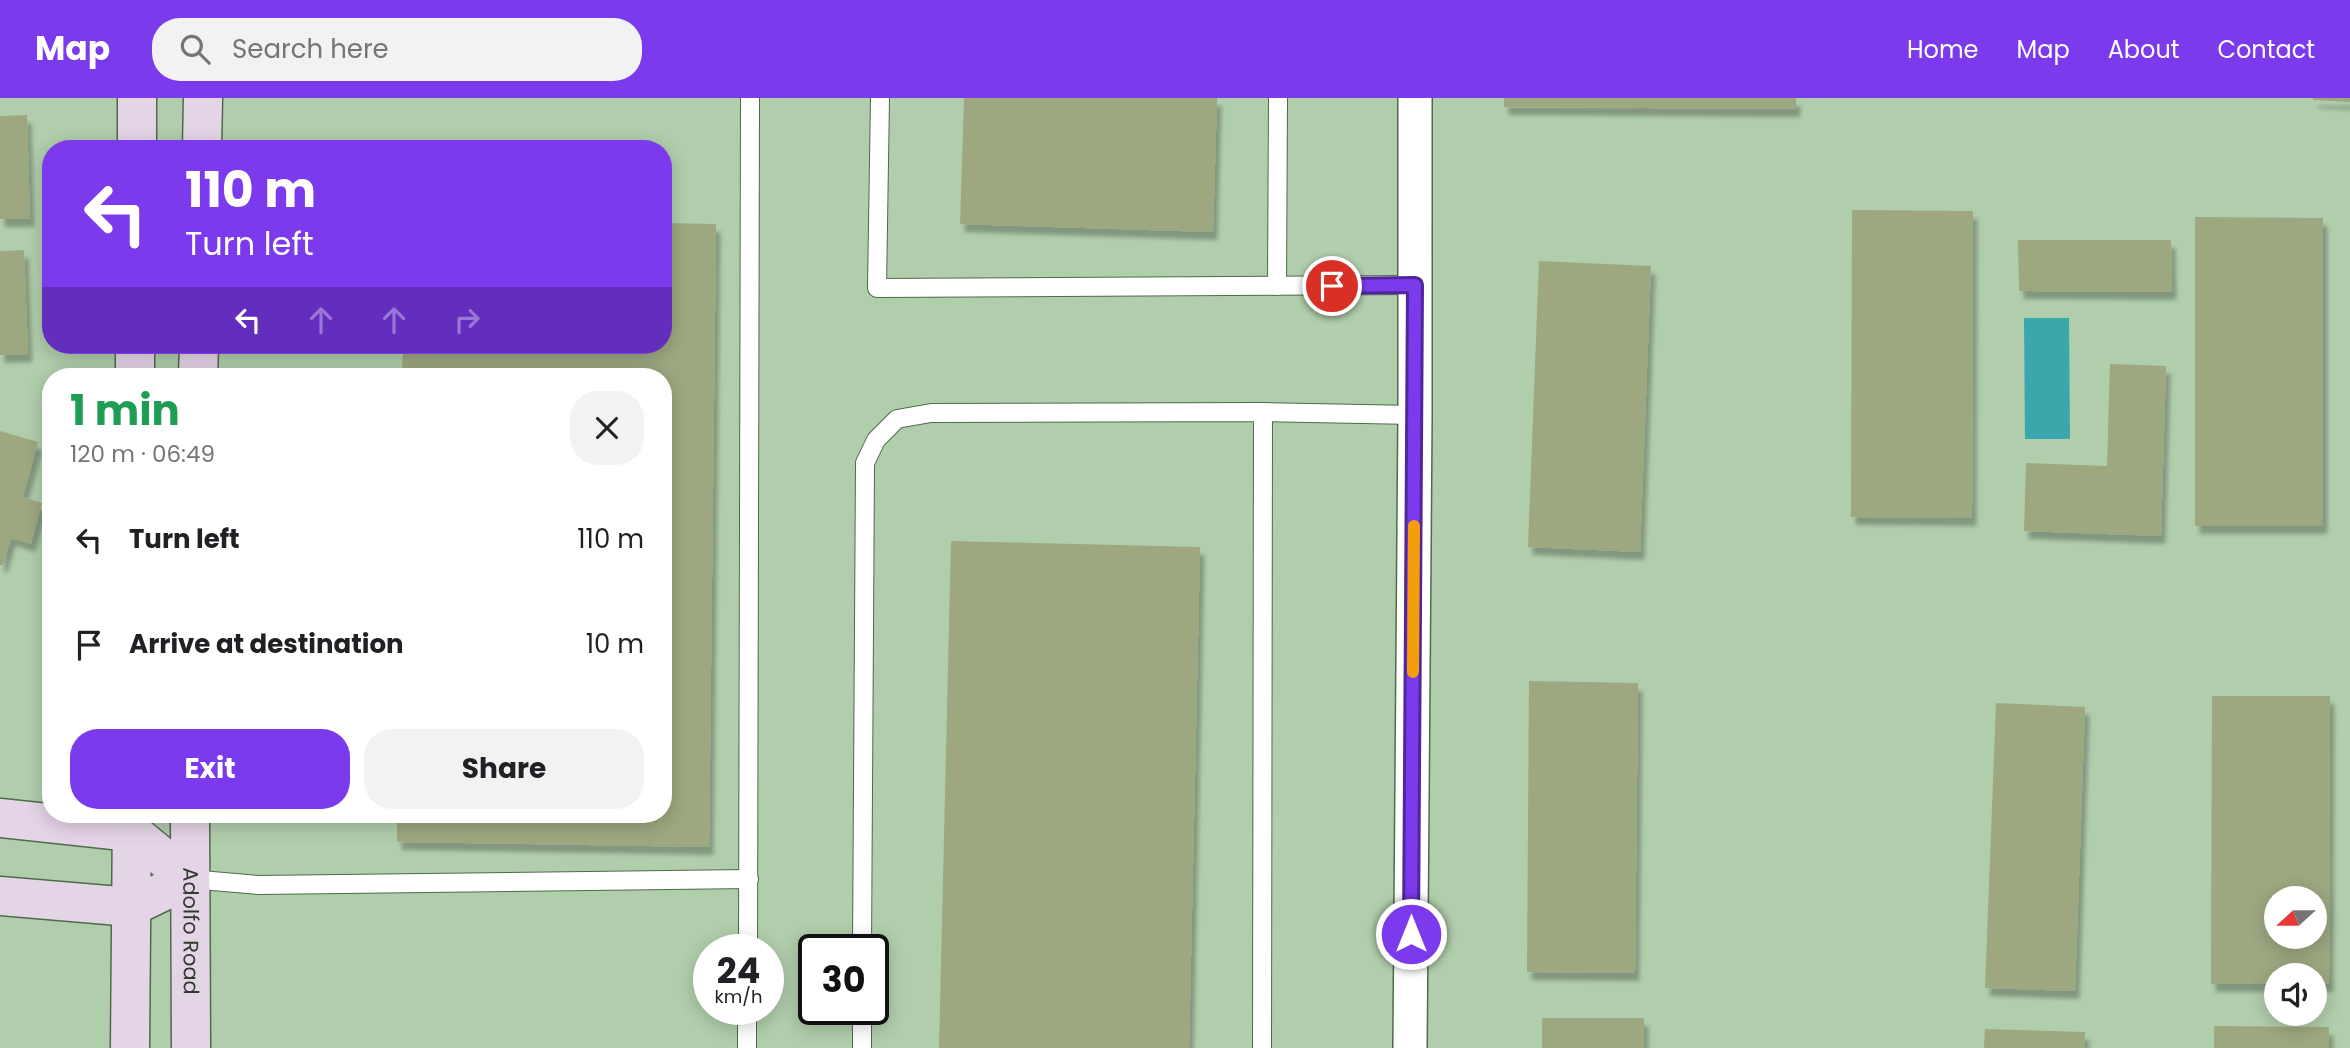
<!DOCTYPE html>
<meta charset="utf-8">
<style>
body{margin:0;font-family:Poppins,sans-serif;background:#f2f2f2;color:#202124;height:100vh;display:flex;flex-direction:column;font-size:26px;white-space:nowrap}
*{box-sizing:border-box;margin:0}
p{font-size:23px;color:#757577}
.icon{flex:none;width:38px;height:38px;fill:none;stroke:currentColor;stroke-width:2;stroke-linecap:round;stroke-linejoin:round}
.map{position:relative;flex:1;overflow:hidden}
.panel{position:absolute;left:42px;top:270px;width:630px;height:455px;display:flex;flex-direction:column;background:#fff;border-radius:28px;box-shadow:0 4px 18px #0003}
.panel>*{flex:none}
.top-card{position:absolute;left:42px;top:42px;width:630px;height:214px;border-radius:28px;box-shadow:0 4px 18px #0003;background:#7c3aed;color:#fff;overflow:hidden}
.needle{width:46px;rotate:249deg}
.fabs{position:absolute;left:2264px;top:788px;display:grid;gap:14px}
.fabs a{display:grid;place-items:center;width:63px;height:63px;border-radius:50%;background:#fff;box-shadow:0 4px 18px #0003;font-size:35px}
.speed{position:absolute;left:693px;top:836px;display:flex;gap:14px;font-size:35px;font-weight:700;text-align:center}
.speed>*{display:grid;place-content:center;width:91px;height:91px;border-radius:50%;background:#fff;box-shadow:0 4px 18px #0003;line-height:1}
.speed small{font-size:18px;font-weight:400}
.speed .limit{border:4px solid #111;border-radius:10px;background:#fff;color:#111}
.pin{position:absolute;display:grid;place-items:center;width:60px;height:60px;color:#fff;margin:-30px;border:4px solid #fff;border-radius:50%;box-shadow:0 2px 7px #0007}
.me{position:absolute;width:77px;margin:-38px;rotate:0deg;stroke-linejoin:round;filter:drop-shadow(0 0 5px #0008)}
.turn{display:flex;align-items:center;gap:24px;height:147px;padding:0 28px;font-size:32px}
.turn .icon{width:91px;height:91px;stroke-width:2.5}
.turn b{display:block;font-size:49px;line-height:60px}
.lanes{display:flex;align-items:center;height:66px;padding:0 28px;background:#0003;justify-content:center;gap:35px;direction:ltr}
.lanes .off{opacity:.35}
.round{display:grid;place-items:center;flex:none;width:74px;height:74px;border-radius:28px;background:#f2f2f2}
.head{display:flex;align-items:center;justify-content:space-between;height:119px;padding:0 28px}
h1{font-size:42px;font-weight:700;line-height:52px;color:#1e9e55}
.button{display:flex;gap:14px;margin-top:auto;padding:14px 28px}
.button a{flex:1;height:80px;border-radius:28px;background:#7c3aed;color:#fff;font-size:28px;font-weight:700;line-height:80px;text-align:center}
.button a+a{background:#f2f2f2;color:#202124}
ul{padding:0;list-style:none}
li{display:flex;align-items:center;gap:21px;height:105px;padding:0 28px}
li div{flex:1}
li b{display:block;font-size:26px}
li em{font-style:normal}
header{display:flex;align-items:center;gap:42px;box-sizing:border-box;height:98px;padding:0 35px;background:#7c3aed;color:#fff}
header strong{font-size:33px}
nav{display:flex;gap:38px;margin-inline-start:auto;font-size:24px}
.search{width:490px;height:63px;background:#f2f2f2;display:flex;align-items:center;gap:18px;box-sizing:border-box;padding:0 24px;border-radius:28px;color:#757577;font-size:26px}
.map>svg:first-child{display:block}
</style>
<header>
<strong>Map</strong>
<div class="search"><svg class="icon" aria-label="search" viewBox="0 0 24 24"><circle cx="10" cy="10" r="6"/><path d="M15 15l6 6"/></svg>Search here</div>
<nav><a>Home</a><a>Map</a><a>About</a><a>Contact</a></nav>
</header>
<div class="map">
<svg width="2350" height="950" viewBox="0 0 2350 950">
<defs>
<filter id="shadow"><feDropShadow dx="4.5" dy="8" stdDeviation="2" flood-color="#0004"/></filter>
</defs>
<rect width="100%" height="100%" fill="#b1ceac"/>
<path fill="#3ba6ac" d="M2024 220H2069L2070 341H2025Z"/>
<g fill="#9da881" fill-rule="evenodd" filter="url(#shadow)">
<path d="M964 0H1217L1213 134 960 126Z"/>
<path d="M1504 0H1796V11L1504 9Z"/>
<path d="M2313 0H2350V4L2313 2Z"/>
<path d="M27 17 30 121H0V18Z"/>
<path d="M1852 112 1973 113 1972 420 1851 419Z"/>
<path d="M2195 119 2323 120V428H2195Z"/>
<path d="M663 125 716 126 709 749 397 744V716H663V278H402L403 247H663Z"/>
<path d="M2018 142H2171L2172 194 2019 193Z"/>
<path d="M24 152 28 256 0 257V153Z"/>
<path d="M1539 163 1651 168 1640 454 1528 449Z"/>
<path d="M2110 266 2166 268 2161 438 2024 433 2026 365 2107 368Z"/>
<path d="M0 333 38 344 23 399 42 405 31 446 11 440 3 467H0Z"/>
<path d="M951 443 1200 449 1189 950H939Z"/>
<path d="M1529 583 1638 585 1635 875 1527 874Z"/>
<path d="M2212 598H2330L2329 886H2315V877H2277V886H2211ZM2277 800H2315V838H2277Z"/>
<path d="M1996 605 2085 609 2075 893 1985 890Z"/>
<rect x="1542" y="920" width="102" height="30"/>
<path d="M2214 928 2329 929V950H2214Z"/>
<path d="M1985 931 2085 934 2084 950H1984Z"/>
</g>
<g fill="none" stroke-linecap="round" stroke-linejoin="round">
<g stroke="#506a4c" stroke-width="20">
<g id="lane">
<path d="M880 0 877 190 1415 187"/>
<path d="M1277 188 1278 0"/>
<path d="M189 781 258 787 749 781"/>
<path d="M748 852 750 0"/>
<path d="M862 852 865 365 876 342 897 321 931 315 1263 314 1415 317"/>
<path d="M747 950V912"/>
<path d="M862 950V912"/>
<path d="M1262 950 1263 314"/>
</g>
</g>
<g stroke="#506a4c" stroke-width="36">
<path id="street" d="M1410 950 1415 317V0"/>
</g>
<g stroke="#506a4c" stroke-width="41">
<g id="secondary">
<path d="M137 51V0"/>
<path d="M202 51 203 0"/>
<path d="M135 278V247"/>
<path d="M198 278 199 247"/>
<path id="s1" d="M190 716 191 950"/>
<path d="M0 720 132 734 189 781"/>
<path d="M0 798 131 809 189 781"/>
<path d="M130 950 132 716"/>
</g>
</g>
<use href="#lane" stroke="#fff" stroke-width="18"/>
<use href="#street" stroke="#fff" stroke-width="33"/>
<use href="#secondary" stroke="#e4d5e6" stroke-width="38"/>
</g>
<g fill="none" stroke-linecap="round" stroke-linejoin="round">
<g stroke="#51269a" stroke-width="18">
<path id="route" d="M1332 188 1415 187 1411 836"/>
</g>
<use href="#route" stroke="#7c3aed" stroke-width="12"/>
<path stroke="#f59e0b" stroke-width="12" d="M1413 574 1414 428"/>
</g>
<g text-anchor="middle" stroke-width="5" stroke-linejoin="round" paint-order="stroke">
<g font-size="21" fill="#2f3a2d" stroke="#dbead9">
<text dy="7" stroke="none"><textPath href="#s1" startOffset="117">Adolfo Road</textPath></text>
</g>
</g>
</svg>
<div class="fabs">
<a><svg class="needle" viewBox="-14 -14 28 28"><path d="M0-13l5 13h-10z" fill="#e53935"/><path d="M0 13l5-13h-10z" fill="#757577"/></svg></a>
<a><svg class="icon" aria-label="sound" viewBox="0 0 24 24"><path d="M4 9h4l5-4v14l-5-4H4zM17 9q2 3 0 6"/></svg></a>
</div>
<div class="speed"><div>24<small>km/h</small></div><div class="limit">30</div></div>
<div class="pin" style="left:1332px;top:188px;background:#d93025"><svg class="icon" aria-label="arrive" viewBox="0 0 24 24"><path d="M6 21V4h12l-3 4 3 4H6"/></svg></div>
<svg class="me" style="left:1411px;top:836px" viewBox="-20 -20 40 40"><circle r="17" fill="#7c3aed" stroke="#fff" stroke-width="3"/><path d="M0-11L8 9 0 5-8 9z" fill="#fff"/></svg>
<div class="top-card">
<div class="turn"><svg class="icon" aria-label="left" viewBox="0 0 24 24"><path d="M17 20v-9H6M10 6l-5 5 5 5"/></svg><div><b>110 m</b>Turn left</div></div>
<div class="lanes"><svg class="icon" aria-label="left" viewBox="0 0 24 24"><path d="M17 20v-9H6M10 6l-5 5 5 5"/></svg><svg class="icon off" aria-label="ahead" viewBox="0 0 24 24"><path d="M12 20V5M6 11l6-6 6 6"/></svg><svg class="icon off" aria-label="ahead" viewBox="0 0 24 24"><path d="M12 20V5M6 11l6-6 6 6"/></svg><svg class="icon off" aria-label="right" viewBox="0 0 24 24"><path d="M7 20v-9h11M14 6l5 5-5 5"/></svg></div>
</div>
<section class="panel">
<div class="head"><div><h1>1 min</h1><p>120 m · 06:49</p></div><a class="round"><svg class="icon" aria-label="close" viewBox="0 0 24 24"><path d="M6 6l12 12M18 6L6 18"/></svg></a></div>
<ul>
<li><svg class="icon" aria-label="left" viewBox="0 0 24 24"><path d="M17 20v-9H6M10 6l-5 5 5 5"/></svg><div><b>Turn left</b></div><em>110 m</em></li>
<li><svg class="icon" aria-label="arrive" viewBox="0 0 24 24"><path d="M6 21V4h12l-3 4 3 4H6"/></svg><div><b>Arrive at destination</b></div><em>10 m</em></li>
</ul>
<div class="button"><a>Exit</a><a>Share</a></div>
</section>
</div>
